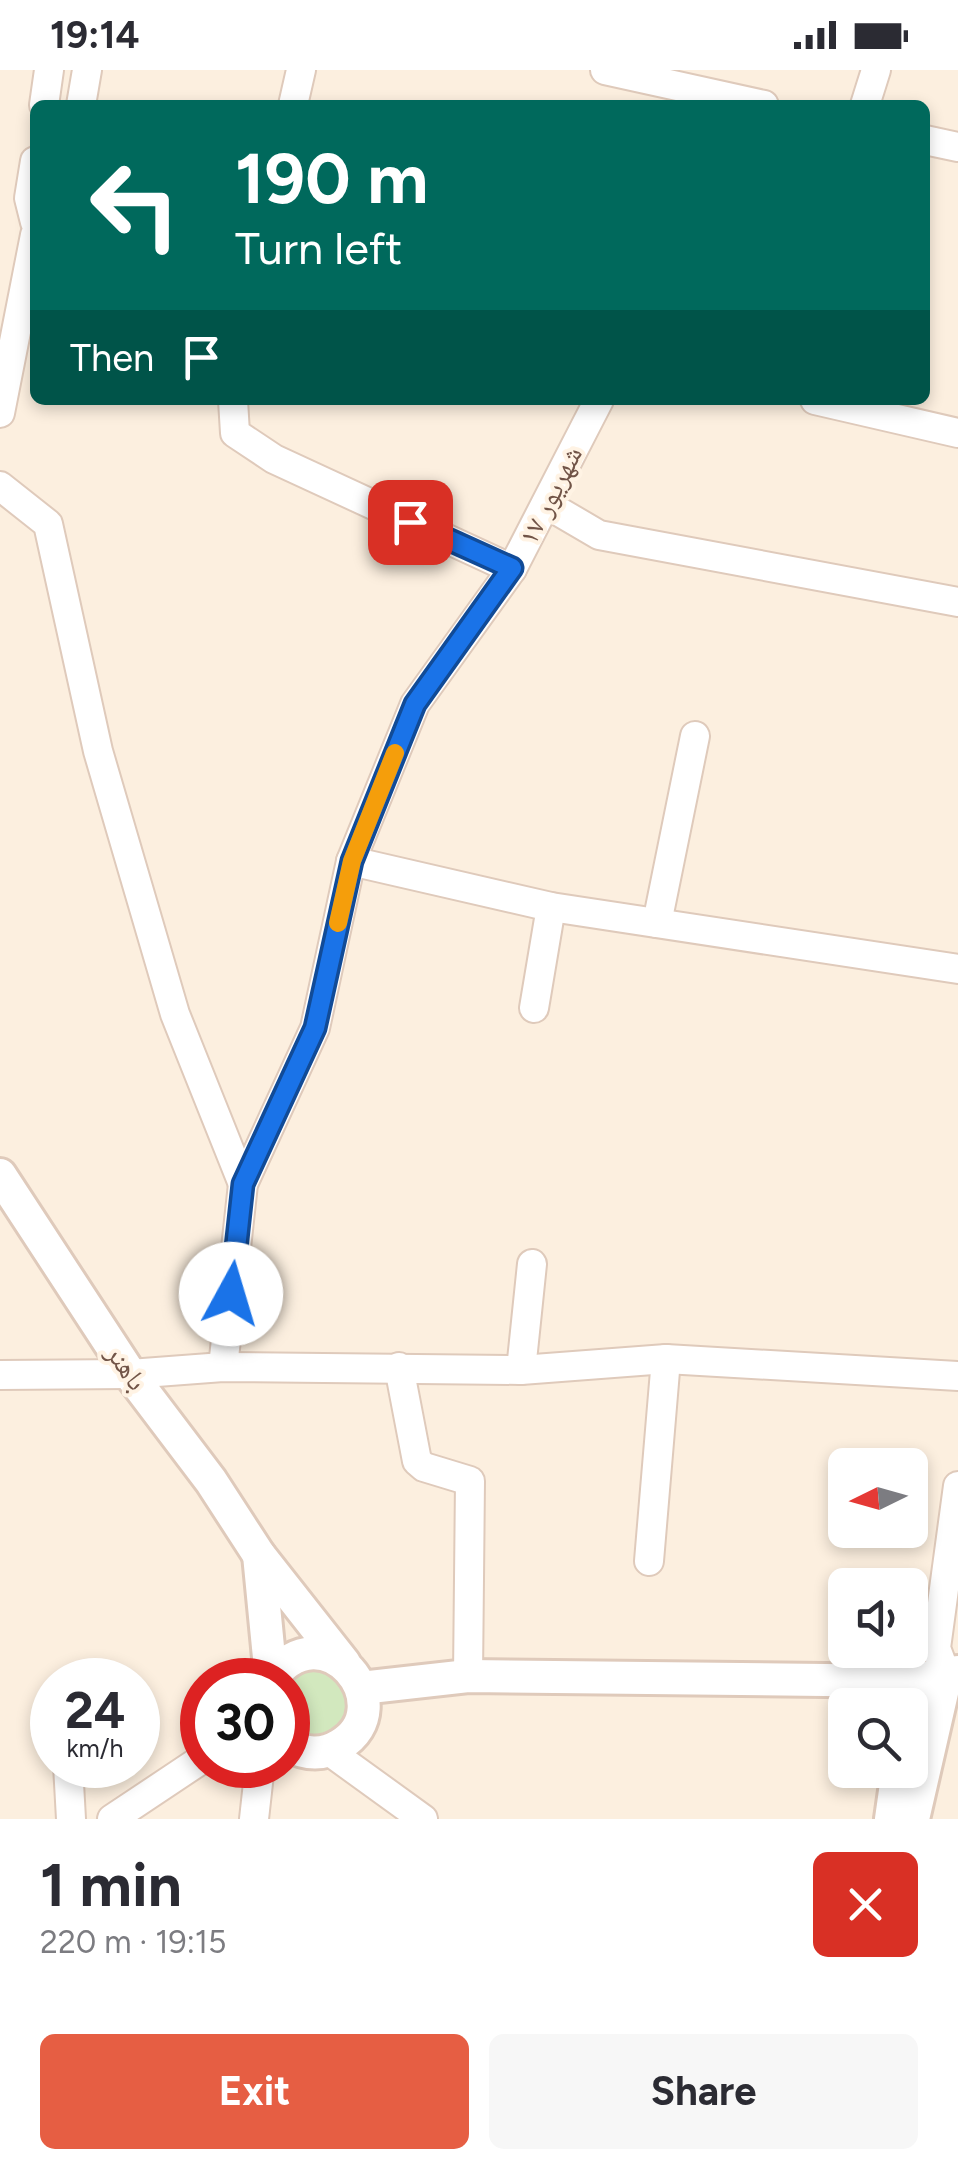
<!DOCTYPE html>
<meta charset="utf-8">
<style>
body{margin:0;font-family:Figtree,"Noto Naskh Arabic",sans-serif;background:#f7f7f7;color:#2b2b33;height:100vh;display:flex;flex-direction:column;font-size:38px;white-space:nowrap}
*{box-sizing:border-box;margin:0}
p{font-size:32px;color:#7c7c81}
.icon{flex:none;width:55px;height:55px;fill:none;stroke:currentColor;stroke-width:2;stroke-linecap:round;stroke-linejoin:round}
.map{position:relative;height:1749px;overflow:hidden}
.details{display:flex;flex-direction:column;background:#fff;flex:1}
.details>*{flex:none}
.guide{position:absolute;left:30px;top:30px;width:900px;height:305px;border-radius:15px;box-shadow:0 5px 15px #0003;background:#00695c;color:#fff;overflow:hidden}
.needle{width:65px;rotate:265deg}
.controls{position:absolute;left:828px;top:1378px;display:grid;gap:20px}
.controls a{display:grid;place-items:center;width:100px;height:100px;border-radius:15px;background:#fff;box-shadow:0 5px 15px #0003;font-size:50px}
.speed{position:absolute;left:30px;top:1588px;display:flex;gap:20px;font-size:50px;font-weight:700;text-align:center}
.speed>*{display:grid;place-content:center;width:130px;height:130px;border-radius:50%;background:#fff;box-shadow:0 5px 15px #0003;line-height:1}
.speed small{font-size:25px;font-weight:400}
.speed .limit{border:15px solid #d22;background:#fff;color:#111}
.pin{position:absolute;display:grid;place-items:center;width:85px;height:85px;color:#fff;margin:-42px;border-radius:20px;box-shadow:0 5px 15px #0006}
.me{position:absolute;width:110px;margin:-55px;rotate:6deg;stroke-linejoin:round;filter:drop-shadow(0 0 8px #0008)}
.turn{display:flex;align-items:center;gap:35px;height:210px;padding:0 40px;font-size:45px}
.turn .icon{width:130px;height:130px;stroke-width:2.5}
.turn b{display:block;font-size:70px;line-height:85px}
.then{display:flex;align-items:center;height:95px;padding:0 40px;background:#0003;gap:20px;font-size:38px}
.round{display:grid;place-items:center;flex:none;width:105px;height:105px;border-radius:15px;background:#f7f7f7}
.head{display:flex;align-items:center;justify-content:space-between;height:170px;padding:0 40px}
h1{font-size:60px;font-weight:700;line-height:75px}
.cta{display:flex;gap:20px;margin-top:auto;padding:20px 40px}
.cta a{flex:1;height:115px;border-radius:15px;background:#e65e43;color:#fff;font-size:40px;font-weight:700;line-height:115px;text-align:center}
.cta a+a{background:#f7f7f7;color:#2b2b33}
.status{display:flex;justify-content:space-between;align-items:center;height:70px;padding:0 50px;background:#fff;direction:ltr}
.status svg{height:28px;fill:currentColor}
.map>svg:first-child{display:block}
</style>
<div class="status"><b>19:14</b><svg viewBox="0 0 49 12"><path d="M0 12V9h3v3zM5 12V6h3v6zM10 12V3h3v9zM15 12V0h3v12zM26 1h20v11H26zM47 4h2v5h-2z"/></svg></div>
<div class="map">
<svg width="958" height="1749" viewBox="0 0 958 1749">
<rect width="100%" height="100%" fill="#fcefdf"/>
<path fill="#d2e8be" d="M315 1597 337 1607 349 1628 345 1653 327 1669 288 1663V1610L291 1603Z"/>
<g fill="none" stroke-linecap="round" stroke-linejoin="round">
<g stroke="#dfcabb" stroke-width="32">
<g id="minor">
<path d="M605 0 764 35"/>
<path d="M44 35 49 0"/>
<path d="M81 35 87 0"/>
<path d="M293 35 301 0"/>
<path d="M865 35 876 0"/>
<path d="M925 70 958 77"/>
<path d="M35 91 29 128 35 152"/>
<path d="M233 330 235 363 274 389 512 499"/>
<path d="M815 330 958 363"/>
<path d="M0 343 35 165"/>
<path d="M0 416 48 454 98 681 175 944 243 1114"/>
<path d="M546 434 599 465 958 532"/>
<path d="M351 791 551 837 958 899"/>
<path d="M657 853 695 666"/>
<path d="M534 938 551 837"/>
<path d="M223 1297 243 1114 315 958 351 791 415 634 512 499 599 330"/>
<path d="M399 1297 417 1391 424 1397 470 1411 468 1606"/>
<path d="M521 1300 532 1194"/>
<path d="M0 1305 130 1304 223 1297 521 1300 666 1289 958 1306"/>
<path d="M649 1491 666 1289"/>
<path d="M946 1605 936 1578 958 1416"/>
<path d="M329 1681 423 1749"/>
<path d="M68 1695 71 1749"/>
<path d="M112 1749 202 1689"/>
<path d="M254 1749 260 1695"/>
</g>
</g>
<g stroke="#dfcabb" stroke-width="38">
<g id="tertiary">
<path d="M0 1105 130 1304 211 1411 259 1485 344 1593"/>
<path d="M259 1485 271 1608"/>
<path d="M270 1610C324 1535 404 1637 340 1675 322 1686 305 1684 288 1675"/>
<path d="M361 1618 468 1606 909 1611 958 1602"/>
<path d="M891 1749 898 1700"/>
<path d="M913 1749 946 1605"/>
</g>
</g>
<use href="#minor" stroke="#fff" stroke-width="28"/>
<use href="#tertiary" stroke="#fff" stroke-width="32"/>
</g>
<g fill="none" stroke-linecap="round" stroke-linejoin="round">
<g stroke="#114b97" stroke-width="25">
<path id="route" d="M231 1224 243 1114 315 958 352 791 415 634 512 498 410 452"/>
</g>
<use href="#route" stroke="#1a73e8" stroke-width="18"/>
<path stroke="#f59e0b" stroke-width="18" d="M338 853 352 791 395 683"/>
</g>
<g text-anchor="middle" stroke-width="8" stroke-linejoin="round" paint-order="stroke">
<g font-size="28" fill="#715447" stroke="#fff3e4">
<text transform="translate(550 425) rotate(-63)" y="10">۱۷ شهریور</text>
<text transform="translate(127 1297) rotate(55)" y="10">باهنر</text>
</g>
</g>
</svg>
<div class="controls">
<a><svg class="needle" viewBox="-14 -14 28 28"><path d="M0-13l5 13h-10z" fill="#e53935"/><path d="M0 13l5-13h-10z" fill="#7c7c81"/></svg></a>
<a><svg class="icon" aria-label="sound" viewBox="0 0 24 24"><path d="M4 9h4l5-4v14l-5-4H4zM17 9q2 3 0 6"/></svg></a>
<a><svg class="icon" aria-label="search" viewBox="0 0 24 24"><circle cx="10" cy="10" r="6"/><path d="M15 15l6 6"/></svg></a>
</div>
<div class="speed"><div>24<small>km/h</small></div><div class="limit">30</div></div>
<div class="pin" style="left:410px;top:452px;background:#d93025"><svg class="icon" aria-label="arrive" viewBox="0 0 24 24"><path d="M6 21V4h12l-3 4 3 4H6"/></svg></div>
<svg class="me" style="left:231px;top:1224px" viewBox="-20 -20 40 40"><circle r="19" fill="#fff"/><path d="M0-13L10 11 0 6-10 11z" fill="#1a73e8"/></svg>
<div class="guide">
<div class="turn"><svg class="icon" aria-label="left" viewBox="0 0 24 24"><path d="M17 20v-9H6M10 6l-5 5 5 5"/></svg><div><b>190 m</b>Turn left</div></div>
<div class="then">Then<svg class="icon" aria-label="arrive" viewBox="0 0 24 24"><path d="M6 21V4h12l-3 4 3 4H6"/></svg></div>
</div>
</div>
<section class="details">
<div class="head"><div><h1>1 min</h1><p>220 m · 19:15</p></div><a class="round" style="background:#d93025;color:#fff"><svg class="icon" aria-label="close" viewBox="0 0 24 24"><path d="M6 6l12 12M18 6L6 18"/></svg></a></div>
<div class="cta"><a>Exit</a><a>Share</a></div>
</section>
